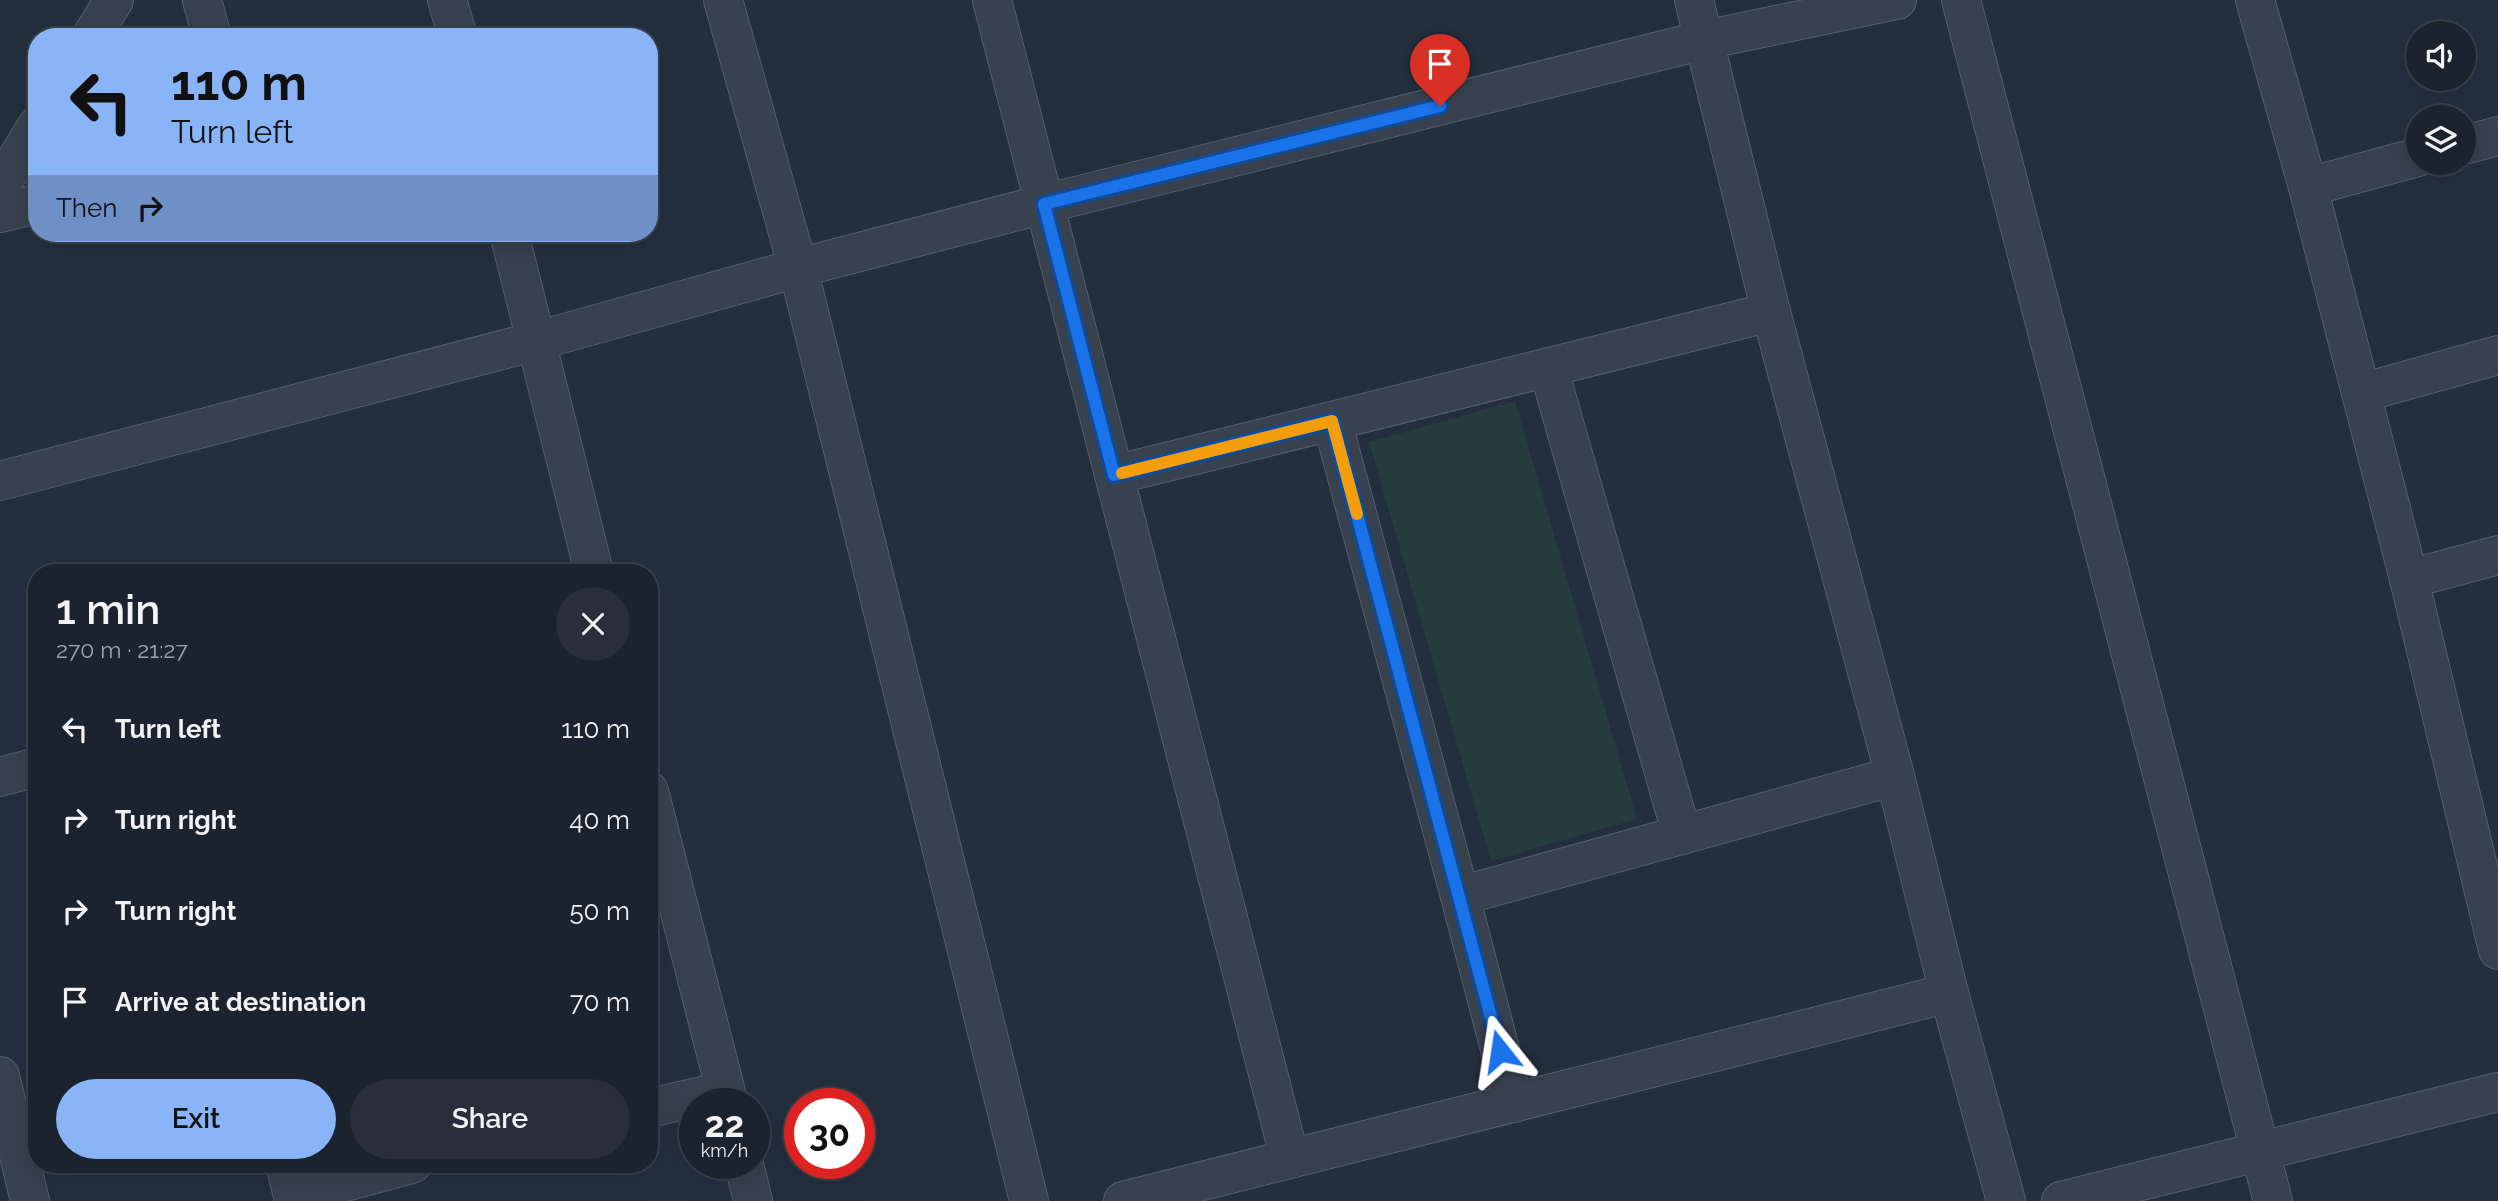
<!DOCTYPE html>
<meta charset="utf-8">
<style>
body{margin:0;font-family:Raleway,sans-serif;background:#282f3a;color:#f1f3f6;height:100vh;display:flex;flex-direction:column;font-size:26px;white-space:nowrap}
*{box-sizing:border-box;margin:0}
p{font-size:23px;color:#a0a4aa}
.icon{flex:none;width:38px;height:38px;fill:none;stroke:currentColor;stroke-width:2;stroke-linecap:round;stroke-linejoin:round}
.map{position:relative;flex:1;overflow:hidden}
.details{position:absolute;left:28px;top:564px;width:630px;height:609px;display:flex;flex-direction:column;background:#1b232e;border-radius:28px;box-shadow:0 7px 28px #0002,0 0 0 2px #39404a}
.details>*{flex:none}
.banner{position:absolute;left:28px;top:28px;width:630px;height:214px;border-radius:28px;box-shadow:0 7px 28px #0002,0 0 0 2px #39404a;background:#8ab4f8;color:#111;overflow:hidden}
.fabs{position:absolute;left:2406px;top:21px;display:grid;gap:14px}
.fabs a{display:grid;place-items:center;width:70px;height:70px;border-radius:50%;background:#1b232e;box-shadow:0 7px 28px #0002,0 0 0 2px #39404a;font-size:35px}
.speed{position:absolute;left:679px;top:1088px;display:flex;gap:14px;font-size:35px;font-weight:700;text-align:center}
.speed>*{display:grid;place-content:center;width:91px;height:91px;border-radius:50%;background:#1b232e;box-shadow:0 7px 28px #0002,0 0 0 2px #39404a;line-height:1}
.speed small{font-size:18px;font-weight:400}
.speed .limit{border:10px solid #d22;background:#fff;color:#111}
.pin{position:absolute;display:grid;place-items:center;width:60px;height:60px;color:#fff;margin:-72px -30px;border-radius:50% 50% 50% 0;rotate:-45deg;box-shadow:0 0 7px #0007}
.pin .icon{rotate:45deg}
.me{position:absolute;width:77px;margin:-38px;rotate:345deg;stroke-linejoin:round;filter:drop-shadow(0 0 5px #0008)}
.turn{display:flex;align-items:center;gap:24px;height:147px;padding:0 28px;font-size:32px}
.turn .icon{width:91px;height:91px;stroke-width:2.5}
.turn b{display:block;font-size:49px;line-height:60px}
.then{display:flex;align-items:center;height:66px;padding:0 28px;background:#0003;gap:14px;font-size:26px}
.round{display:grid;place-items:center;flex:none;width:74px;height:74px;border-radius:37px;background:#282f3a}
.headline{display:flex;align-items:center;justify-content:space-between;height:119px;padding:0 28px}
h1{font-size:42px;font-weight:600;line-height:52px}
.action{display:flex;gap:14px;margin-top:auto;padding:14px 28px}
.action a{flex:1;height:80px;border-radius:42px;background:#8ab4f8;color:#111;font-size:28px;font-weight:600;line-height:80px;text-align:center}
.action a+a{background:#282f3a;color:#f1f3f6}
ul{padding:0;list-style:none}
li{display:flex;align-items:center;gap:21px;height:91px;padding:0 28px}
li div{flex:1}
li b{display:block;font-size:26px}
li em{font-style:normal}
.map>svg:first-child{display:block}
</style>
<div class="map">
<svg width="2498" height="1201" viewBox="0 0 2498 1201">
<rect width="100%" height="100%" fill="#242f3e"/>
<path fill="#263c3f" d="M1515 401 1637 819 1491 861 1369 442Z"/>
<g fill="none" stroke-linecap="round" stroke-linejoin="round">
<g stroke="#565f6c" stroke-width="40">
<g id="minor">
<path d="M202 0 212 37"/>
<path d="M447 0 458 37"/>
<path d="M723 0 798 268 1029 1201"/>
<path d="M992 0 1290 1159"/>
<path d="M1694 0 1771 312 1895 776 1949 993 2006 1201"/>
<path d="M1961 0 2273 1201"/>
<path d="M2255 0 2308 187 2409 579 2498 950"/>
<path d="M91 37 114 0"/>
<path d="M2464 145 2498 136"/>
<path d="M0 186 37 126"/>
<path d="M2308 187 2418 157"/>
<path d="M0 213 37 204"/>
<path d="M509 233 594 572"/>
<path d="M1548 367 1682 835"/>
<path d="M2361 393 2498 355"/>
<path d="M1332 421 1460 896"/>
<path d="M1114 475 1771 312"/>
<path d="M0 481 536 341 798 268 1044 204 1704 40 1897 0"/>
<path d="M2409 579 2498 555"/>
<path d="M0 777 37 767"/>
<path d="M649 791 729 1104"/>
<path d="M0 1076 30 1201"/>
<path d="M1514 1103 1460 896 1895 776"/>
<path d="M649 1108 725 1091"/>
<path d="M285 1164 293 1196 412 1164"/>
<path d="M744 1164 753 1201"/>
<path d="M1123 1201 1949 993"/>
<path d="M2061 1201 2498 1092"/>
</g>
</g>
<use href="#minor" stroke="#38414e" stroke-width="38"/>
</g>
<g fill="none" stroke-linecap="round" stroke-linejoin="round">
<g stroke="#114b97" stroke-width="18">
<path id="route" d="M1440 106 1044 204 1114 475 1332 421 1500 1051"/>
</g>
<use href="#route" stroke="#1a73e8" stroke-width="12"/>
<path stroke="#f59e0b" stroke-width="12" d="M1122 473 1332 421 1357 514"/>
</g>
</svg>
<div class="fabs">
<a><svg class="icon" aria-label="sound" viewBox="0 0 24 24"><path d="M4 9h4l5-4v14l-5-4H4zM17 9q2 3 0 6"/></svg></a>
<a><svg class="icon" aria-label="layers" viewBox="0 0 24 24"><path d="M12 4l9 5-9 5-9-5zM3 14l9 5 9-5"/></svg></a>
</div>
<div class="speed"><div>22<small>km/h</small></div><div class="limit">30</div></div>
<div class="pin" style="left:1440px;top:106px;background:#d93025"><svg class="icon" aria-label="arrive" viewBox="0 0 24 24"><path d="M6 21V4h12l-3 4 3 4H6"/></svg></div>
<svg class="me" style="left:1500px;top:1051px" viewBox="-20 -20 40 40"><path d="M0-17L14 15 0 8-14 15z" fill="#1a73e8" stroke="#fff" stroke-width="4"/></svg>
<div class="banner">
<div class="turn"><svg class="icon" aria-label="left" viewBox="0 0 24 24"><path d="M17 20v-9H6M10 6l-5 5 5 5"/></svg><div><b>110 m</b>Turn left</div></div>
<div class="then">Then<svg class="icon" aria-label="right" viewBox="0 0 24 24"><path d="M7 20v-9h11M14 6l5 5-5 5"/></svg></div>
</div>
<section class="details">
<div class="headline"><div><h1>1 min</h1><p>270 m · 21:27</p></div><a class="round"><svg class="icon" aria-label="close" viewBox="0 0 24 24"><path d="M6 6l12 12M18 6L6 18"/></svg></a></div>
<ul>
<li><svg class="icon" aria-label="left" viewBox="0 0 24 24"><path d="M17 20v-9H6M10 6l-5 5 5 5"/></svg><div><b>Turn left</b></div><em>110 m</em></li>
<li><svg class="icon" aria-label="right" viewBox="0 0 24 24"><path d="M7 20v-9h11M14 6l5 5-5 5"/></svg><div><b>Turn right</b></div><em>40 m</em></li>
<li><svg class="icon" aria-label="right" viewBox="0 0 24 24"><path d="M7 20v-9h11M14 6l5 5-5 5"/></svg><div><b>Turn right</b></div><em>50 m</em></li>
<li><svg class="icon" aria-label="arrive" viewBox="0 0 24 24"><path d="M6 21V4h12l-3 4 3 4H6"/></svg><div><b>Arrive at destination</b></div><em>70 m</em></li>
</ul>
<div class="action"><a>Exit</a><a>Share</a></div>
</section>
</div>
